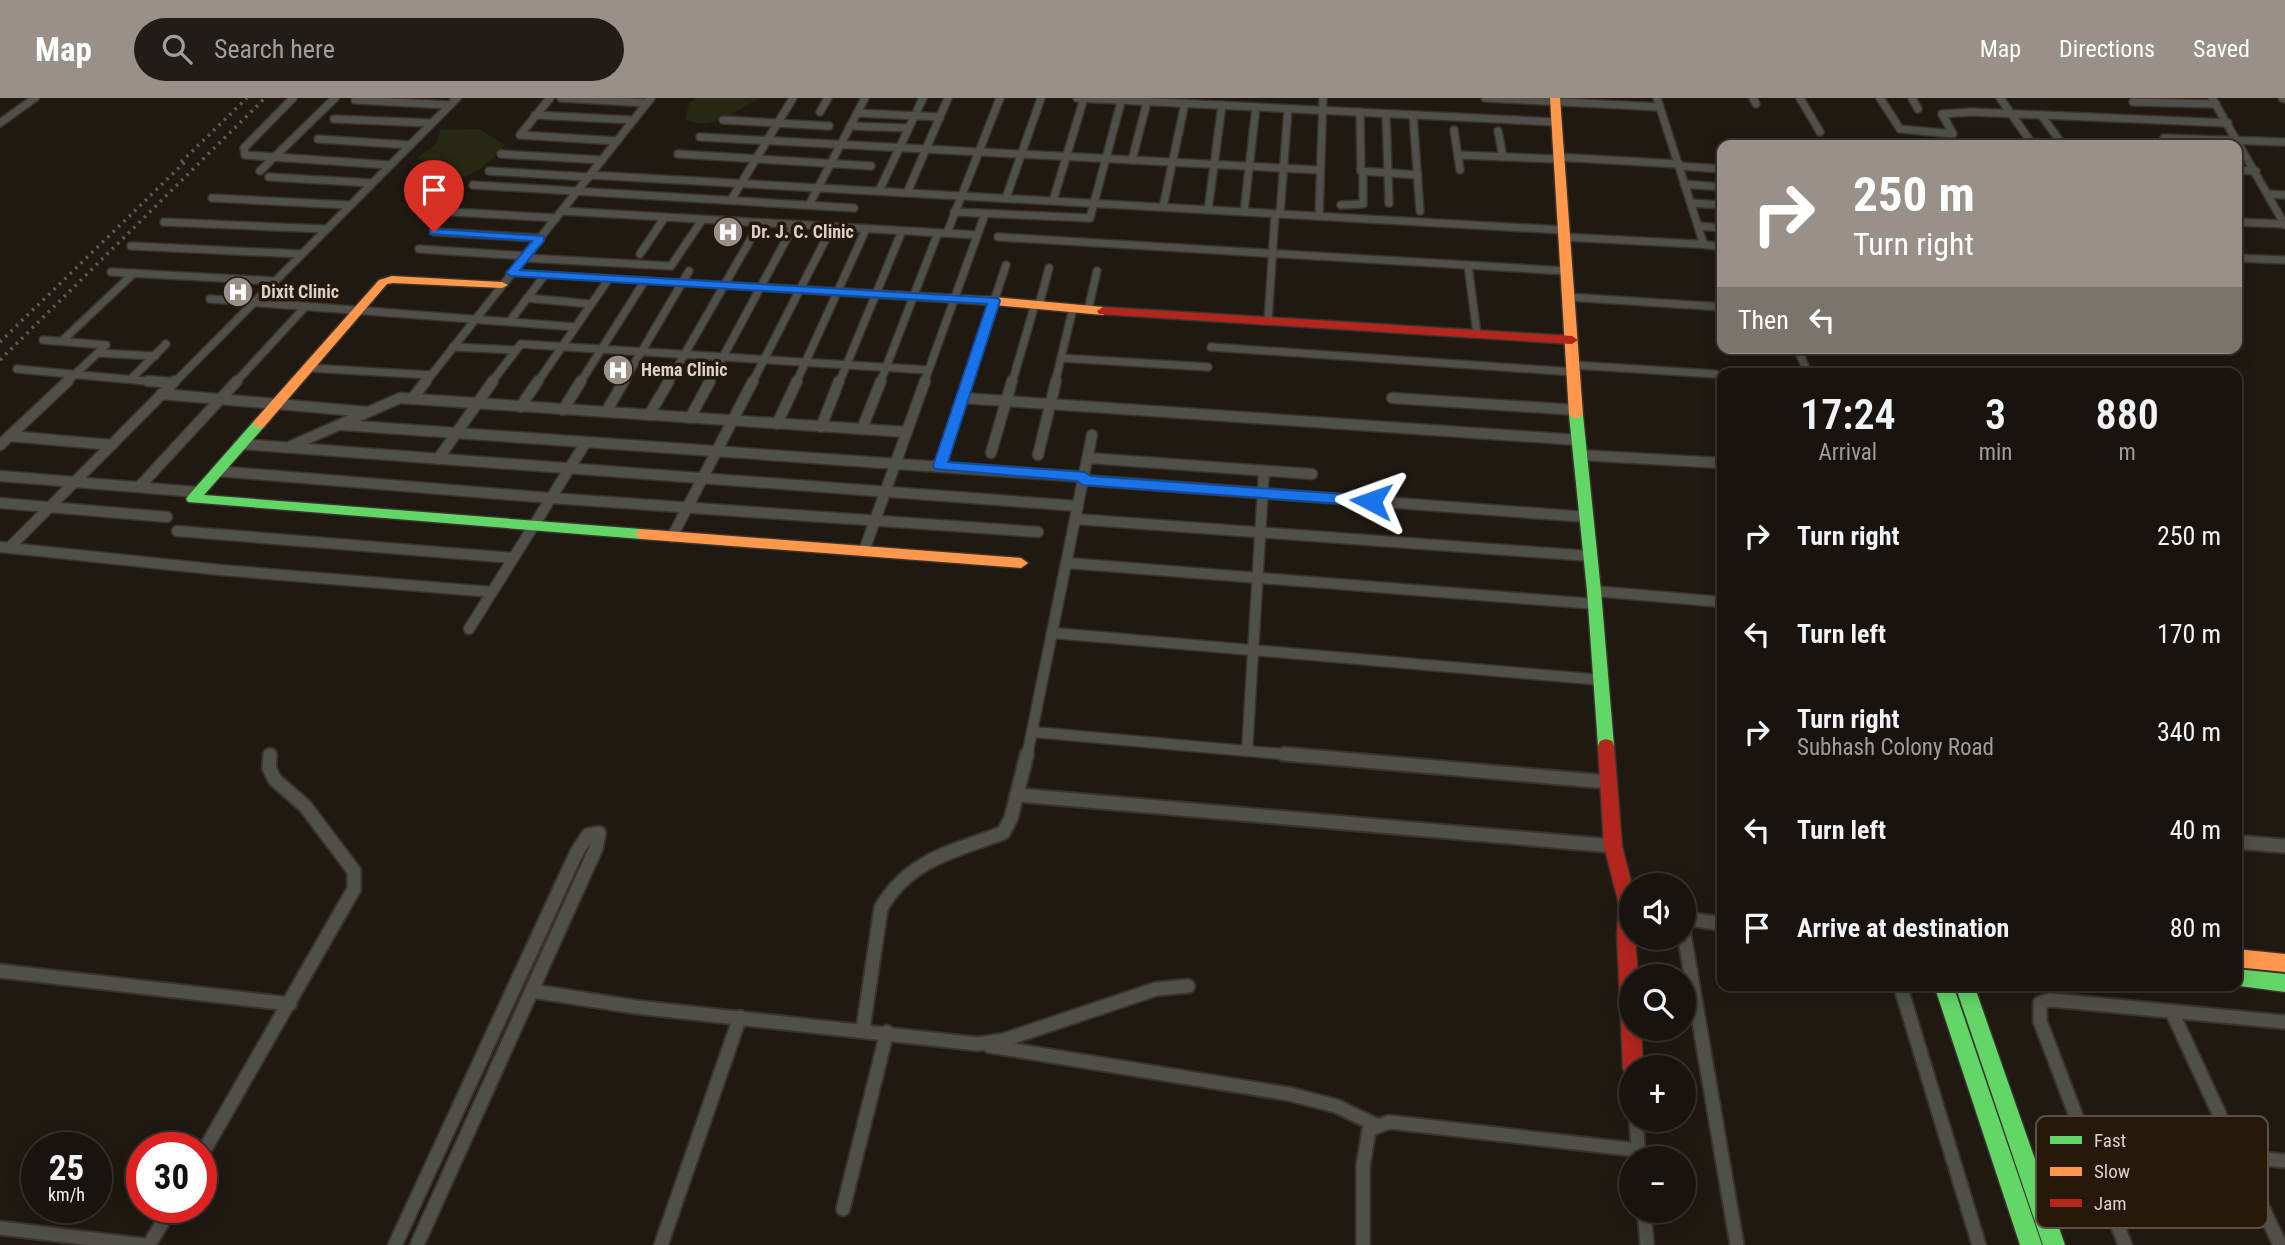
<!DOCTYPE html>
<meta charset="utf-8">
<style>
body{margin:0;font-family:"Roboto Condensed",sans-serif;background:#211c17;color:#f1f3f6;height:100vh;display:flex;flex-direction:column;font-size:26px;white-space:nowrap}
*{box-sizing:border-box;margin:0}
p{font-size:23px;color:#9f9e9e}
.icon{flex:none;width:38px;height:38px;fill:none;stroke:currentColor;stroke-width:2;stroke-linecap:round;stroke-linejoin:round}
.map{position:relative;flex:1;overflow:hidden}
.panel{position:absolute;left:1717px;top:270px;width:525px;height:623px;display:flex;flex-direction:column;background:#18130e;border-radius:14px;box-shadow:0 4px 18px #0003,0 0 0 2px #36322e}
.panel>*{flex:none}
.hud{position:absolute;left:1717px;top:42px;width:525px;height:214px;border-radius:14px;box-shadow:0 4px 18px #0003,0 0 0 2px #36322e;background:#999189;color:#fff;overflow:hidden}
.buttons{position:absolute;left:1619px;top:775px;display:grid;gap:14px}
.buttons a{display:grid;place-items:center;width:77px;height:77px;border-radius:50%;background:#18130e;box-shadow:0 4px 18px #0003,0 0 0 2px #36322e;font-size:35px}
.speed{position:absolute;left:21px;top:1034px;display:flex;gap:14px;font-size:35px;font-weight:700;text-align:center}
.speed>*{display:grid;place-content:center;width:91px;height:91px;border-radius:50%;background:#18130e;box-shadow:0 4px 18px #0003,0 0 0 2px #36322e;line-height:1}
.speed small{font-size:18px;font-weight:400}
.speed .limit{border:10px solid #d22;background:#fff;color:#111}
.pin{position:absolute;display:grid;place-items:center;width:60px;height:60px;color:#fff;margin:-72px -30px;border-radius:50% 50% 50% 0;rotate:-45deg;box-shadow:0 0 7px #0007}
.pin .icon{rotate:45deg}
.me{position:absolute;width:77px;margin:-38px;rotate:274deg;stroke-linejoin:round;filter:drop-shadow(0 0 5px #0008)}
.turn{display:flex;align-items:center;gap:24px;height:147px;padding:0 21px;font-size:32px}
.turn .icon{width:91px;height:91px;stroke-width:2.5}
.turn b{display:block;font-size:49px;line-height:60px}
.then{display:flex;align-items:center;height:66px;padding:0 21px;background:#0003;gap:14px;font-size:26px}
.eta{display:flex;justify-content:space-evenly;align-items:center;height:119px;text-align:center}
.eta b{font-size:42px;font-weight:600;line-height:49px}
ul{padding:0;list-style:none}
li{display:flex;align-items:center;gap:21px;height:98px;padding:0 21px}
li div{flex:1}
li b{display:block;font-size:26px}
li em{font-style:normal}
header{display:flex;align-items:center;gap:42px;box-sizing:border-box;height:98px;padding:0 35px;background:#999189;color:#fff}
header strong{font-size:33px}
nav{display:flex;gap:38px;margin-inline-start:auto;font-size:24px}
.search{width:490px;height:63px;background:#211c17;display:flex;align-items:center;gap:18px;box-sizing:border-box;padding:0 24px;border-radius:38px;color:#9f9e9e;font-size:26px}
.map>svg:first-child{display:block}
</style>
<header>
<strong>Map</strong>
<div class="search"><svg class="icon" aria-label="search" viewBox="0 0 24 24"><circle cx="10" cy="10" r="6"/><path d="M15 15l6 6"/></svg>Search here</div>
<nav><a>Map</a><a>Directions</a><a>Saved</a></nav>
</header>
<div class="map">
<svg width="2285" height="1147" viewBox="0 0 2285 1147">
<rect width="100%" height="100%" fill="#201912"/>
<g fill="#262814">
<path d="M695 0H760C736 12 711 35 685 21L689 6Z"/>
<path d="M479 31 505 47C485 69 471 82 441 81L436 65 416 61 436 46 440 32Z"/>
</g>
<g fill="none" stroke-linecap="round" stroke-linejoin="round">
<g stroke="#39332c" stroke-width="10">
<g id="street-far2">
<path d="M293 0 244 50 245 57 390 67"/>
<path d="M550 0 520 37 617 43"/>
<path d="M561 0 647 5"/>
<path d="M1077 0 1556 24"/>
<path d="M1485 0 1660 9"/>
<path d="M1753 0 1756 6"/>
<path d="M1800 0 1820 34"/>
<path d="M1880 0 1900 31 1953 36 1942 16 1972 14 2228 25"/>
<path d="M1912 0 1918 11"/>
<path d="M2000 0 2033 47"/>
<path d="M2212 0 2285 127"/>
<path d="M2282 0 2285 1"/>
<path d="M355 2 449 7"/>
<path d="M2133 4 2216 6"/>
<path d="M820 14 828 0"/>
<path d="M1360 14 1361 73 1418 77"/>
<path d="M857 15 940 19"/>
<path d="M1386 16 1389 105"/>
<path d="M535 17 633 22"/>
<path d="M1413 17 1420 113"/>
<path d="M2041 17 2063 47"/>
<path d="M334 21 431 25"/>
<path d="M723 22 829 28"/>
<path d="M0 25 35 0"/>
<path d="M850 28 908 30"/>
<path d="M1454 32 1460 72"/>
<path d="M1498 33 1503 59"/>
<path d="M700 39 1319 72"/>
<path d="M2164 40 2285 44"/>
<path d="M318 41 410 47"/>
<path d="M501 56 602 62"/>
<path d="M678 56 871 68"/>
<path d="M1458 57 1557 61"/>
<path d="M1556 59 1679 66"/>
<path d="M1132 62 1147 4"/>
<path d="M1679 68 1722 71"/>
<path d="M2236 72 2256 73"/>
<path d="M260 73 335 0"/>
<path d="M489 73 589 79"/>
<path d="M590 77 1562 132"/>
<path d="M269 79 372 85"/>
<path d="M1684 86 1722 89"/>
<path d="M473 87 854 110"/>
<path d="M879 93 923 0"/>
<path d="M907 95 948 0"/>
<path d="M2269 96 2285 97"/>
<path d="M212 100 349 107"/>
<path d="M1006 100 1041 0"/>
<path d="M731 102 793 0"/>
<path d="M1053 103 1084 0"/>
<path d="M1691 105 1722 107"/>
<path d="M809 107 865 0"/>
<path d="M1341 107 1363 106V74"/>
<path d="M1163 109 1185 5"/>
<path d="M1208 112 1222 7"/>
<path d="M562 113 977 137"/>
<path d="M452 114 556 120"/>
<path d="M954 114 1090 120 1122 0"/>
<path d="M1244 114 1256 9"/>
<path d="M1280 116 1288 11"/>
<path d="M1319 118 1323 0"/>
<path d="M164 124 325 131"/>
<path d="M2236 124 2284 126"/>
<path d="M1699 128 1722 130"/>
<path d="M434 134 540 140"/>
<path d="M947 135 1000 0"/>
<path d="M998 139 1566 173"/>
<path d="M1563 139 1697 146 1703 144 1657 0"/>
<path d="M1700 146 1722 149"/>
<path d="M131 148 301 156"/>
<path d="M419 151 527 158"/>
<path d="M640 156 665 119"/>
<path d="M525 160 671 168 702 122"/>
<path d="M2236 160 2285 162"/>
<path d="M1468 167 1477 236"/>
<path d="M111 174 275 183"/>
<path d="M1569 199 1722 209"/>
<path d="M527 200 591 206"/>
<path d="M210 201 575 229"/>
<path d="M1039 207 1049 170"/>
<path d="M1088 212 1097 173"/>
<path d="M510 223 544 178"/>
<path d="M1268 223 1275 116"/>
<path d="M43 242 106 247 66 285"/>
<path d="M62 243 134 175"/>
<path d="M453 249 514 252"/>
<path d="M1211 249 1574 274"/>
<path d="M1797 250 1808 275"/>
<path d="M98 255 155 258"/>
<path d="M1061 260 1208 269"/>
<path d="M1574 267 1715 276"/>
<path d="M309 270 431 277"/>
<path d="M17 271 167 285"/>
<path d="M131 281 166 246"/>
<path d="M174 285 457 0"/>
<path d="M235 285 306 208"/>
<path d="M425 285 651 0"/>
<path d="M491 285 521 246 928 272"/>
<path d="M537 285 608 182"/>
<path d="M580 285 644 184"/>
<path d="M623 285 689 173"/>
<path d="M668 285 760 125"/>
<path d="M709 285 794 127"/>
<path d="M752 285 832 129"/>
<path d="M796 285 866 131"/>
<path d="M839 285 902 133"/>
<path d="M880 285 938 135"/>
<path d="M924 285 985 116"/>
<path d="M967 285 1006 167"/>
<path d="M1012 285 1035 206"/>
<path d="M1055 285 1073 210"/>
</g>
</g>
<g stroke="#39332c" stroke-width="13">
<g id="street-far1">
<path d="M148 283 172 285"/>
<path d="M161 296 368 314"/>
<path d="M962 300 1578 342"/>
<path d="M1392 300 1576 312"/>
<path d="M412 301 426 283"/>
<path d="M520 309 538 283"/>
<path d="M563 312 581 283"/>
<path d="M606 314 624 283"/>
<path d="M649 317 669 283"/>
<path d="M690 320 710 283"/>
<path d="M777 326 797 283"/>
<path d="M342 327 1084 379"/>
<path d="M821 329 839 283"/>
<path d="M862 331 881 283"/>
<path d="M9 338 112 347"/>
<path d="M241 346 1078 408"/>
<path d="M0 347 68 283"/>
<path d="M291 348 400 300 907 334"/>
<path d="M991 355 1012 283"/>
<path d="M1038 357 1056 283"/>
<path d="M1579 357 1722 365"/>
<path d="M1088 360 1312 376"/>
<path d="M438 361 493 283"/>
<path d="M940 368 968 283"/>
<path d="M217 373 551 400 1038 434"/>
<path d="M0 378 197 394"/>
<path d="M1083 382 1587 419"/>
<path d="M139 389 237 283"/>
<path d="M0 405 167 419"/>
<path d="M1075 421 1590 458"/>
<path d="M177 433 513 460"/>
<path d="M672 439 753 283"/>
<path d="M0 449 221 472 492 494"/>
<path d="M9 450 175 283"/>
<path d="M864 453 925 283"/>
<path d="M1067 465 1595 506"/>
<path d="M1594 493 1722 504"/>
<path d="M469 531 586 344"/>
<path d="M1053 535 1602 582"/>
<path d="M1033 634 1304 658"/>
<path d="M1247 653 1264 373"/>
<path d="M1027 658 1092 337"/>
</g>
</g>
<g stroke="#39332c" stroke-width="17">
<g id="street">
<path d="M1284 656 1608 684"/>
<path d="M1018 697 1613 748"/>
<path d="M2236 744 2285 748"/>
<path d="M1684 820 1722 826"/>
<path d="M1684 836 1737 1147"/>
<path d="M0 873 290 906"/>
<path d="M1900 887 1979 1147"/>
<path d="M532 893 636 909 978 946 1004 942 1156 891 1188 888"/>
<path d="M2172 914 2280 1147"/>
<path d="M863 931 881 810C909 761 955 753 1003 735L1011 720 1027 656"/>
<path d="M989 948 1289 996 1336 1008 1376 1027"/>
<path d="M1636 1022 1639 1060"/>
<path d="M201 1058 354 791V773L305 708 275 682 269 670 270 657"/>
<path d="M2238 1058 2285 1063"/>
<path d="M843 1111 887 934"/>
<path d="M1644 1113 1647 1147"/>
<path d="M0 1130 143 1147"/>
<path d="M149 1147 171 1110"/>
<path d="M395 1147 577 754 588 737 599 735 596 750 417 1147"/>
<path d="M661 1147 740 919"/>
<path d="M1363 1147V1068L1369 1032 1389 1024 1638 1052"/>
<path d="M2125 1147 2040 923V905L2049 902 2063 903 2285 924"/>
</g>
</g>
<g stroke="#39332c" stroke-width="3">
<g id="fast">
<path d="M1576 313 1583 317 1601 493 1614 648 1612 653H1600L1598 648 1587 493 1569 317Z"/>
<path d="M259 322 264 323V329L204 397 641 431 648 436 641 441 188 404 186 401 188 398 254 323Z"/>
<path d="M2236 871 2285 876V894L2232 887H2236Z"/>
<path d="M1934 887H1953L2042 1147H2020Z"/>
<path d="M1955 887H1974L2065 1147H2043Z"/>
</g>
</g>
<g stroke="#39332c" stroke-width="3">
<g id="slow">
<path d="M1550 0H1560L1583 317 1576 321 1569 317Z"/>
<path d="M511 172 994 199 1103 209 1109 213 1103 217 994 207 507 177V173Z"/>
<path d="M392 178 502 184 508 187 502 190 393 185 387 186 264 329H254V323L379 182Z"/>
<path d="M641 431 1021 460 1028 465 1021 470 641 441 634 436Z"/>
<path d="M2236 851 2285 856V874L2236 869Z"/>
</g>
</g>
<g stroke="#39332c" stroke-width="3">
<g id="jam">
<path d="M1103 209 1572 238 1578 242 1572 246 1099 216 1097 213Z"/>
<path d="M1606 641 1612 643 1614 648 1622 748 1632 788 1631 840H1635L1638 878H1631V931H1641L1643 970H1631V979L1626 977 1623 970 1617 837 1619 806 1604 748 1598 648 1600 643Z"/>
</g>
</g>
<use href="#street-far2" stroke="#514f4a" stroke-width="7"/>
<use href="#street-far1" stroke="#514f4a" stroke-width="10"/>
<use href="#street" stroke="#514f4a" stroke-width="13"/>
<use href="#fast" fill="#63d668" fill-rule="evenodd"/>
<use href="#slow" fill="#ff974d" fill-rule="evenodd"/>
<use href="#jam" fill="#b3261e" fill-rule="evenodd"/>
<g stroke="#5d5a54" stroke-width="3.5" stroke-dasharray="2.5 5" stroke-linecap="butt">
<path d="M181 64 247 0"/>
<path d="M0 244 188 61"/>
<path d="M0 262 265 0"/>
</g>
</g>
<path fill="#1a73e8" stroke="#114b97" stroke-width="2" d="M434 131 544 138V143L520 172 998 200 1000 203 948 364 1084 374 1091 378 1371 398 1378 403 1371 408 1083 387 1077 383 935 371 933 368 987 206 511 178 506 175 532 143 430 136V132Z"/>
<defs>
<g id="hospital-disc" transform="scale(1.575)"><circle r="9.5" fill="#999189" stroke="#26190c"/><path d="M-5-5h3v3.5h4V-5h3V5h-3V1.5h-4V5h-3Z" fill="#fff"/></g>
</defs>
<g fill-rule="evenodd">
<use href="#hospital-disc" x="728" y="134"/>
<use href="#hospital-disc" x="238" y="194"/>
<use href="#hospital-disc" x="618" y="272"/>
</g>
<g text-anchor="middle" stroke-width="7" stroke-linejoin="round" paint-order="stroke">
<g font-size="18" font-weight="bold" fill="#dad1c9" stroke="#26190c" text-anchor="start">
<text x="751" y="140">Dr. J. C. Clinic</text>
<text x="261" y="200">Dixit Clinic</text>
<text x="641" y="278">Hema Clinic</text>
</g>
</g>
<rect x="2036" y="1018" width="232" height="112" rx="10" fill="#26190c" stroke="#5c5045" stroke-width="2"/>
<rect x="2050" y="1038" width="32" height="8" fill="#63d668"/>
<rect x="2050" y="1069" width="32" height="9" fill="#ff974d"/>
<rect x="2050" y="1101" width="32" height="8" fill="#b3261e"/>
<g font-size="19" fill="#dad1c9">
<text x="2094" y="1049">Fast</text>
<text x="2094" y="1080">Slow</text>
<text x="2094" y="1112">Jam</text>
</g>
</svg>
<div class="buttons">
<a><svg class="icon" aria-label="sound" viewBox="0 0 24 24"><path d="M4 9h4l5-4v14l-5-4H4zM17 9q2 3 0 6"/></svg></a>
<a><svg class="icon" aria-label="search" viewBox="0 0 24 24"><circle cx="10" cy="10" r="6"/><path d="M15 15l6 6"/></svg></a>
<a>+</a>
<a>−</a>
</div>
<div class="speed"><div>25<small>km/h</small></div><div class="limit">30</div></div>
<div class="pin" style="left:434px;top:134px;background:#d93025"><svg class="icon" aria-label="arrive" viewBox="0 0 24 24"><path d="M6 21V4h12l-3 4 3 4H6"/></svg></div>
<svg class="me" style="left:1371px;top:403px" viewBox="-20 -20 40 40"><path d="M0-17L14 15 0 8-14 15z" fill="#1a73e8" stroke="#fff" stroke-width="4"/></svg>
<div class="hud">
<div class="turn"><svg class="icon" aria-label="right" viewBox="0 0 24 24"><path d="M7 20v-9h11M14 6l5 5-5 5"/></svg><div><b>250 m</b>Turn right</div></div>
<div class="then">Then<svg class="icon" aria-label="left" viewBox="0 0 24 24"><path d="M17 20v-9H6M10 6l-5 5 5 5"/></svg></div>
</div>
<section class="panel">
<div class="eta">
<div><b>17:24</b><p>Arrival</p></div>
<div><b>3</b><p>min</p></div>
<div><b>880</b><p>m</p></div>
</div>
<ul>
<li><svg class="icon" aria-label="right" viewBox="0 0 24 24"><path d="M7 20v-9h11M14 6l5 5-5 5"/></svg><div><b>Turn right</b></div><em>250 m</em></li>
<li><svg class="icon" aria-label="left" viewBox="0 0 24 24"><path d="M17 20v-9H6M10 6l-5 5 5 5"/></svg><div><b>Turn left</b></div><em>170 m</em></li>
<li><svg class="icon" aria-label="right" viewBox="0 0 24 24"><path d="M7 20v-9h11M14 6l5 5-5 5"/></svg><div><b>Turn right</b><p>Subhash Colony Road</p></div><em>340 m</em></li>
<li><svg class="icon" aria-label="left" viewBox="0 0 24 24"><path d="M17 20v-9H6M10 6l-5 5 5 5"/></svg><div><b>Turn left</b></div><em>40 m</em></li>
<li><svg class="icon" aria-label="arrive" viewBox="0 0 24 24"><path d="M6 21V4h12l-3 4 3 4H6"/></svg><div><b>Arrive at destination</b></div><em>80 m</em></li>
</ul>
</section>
</div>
